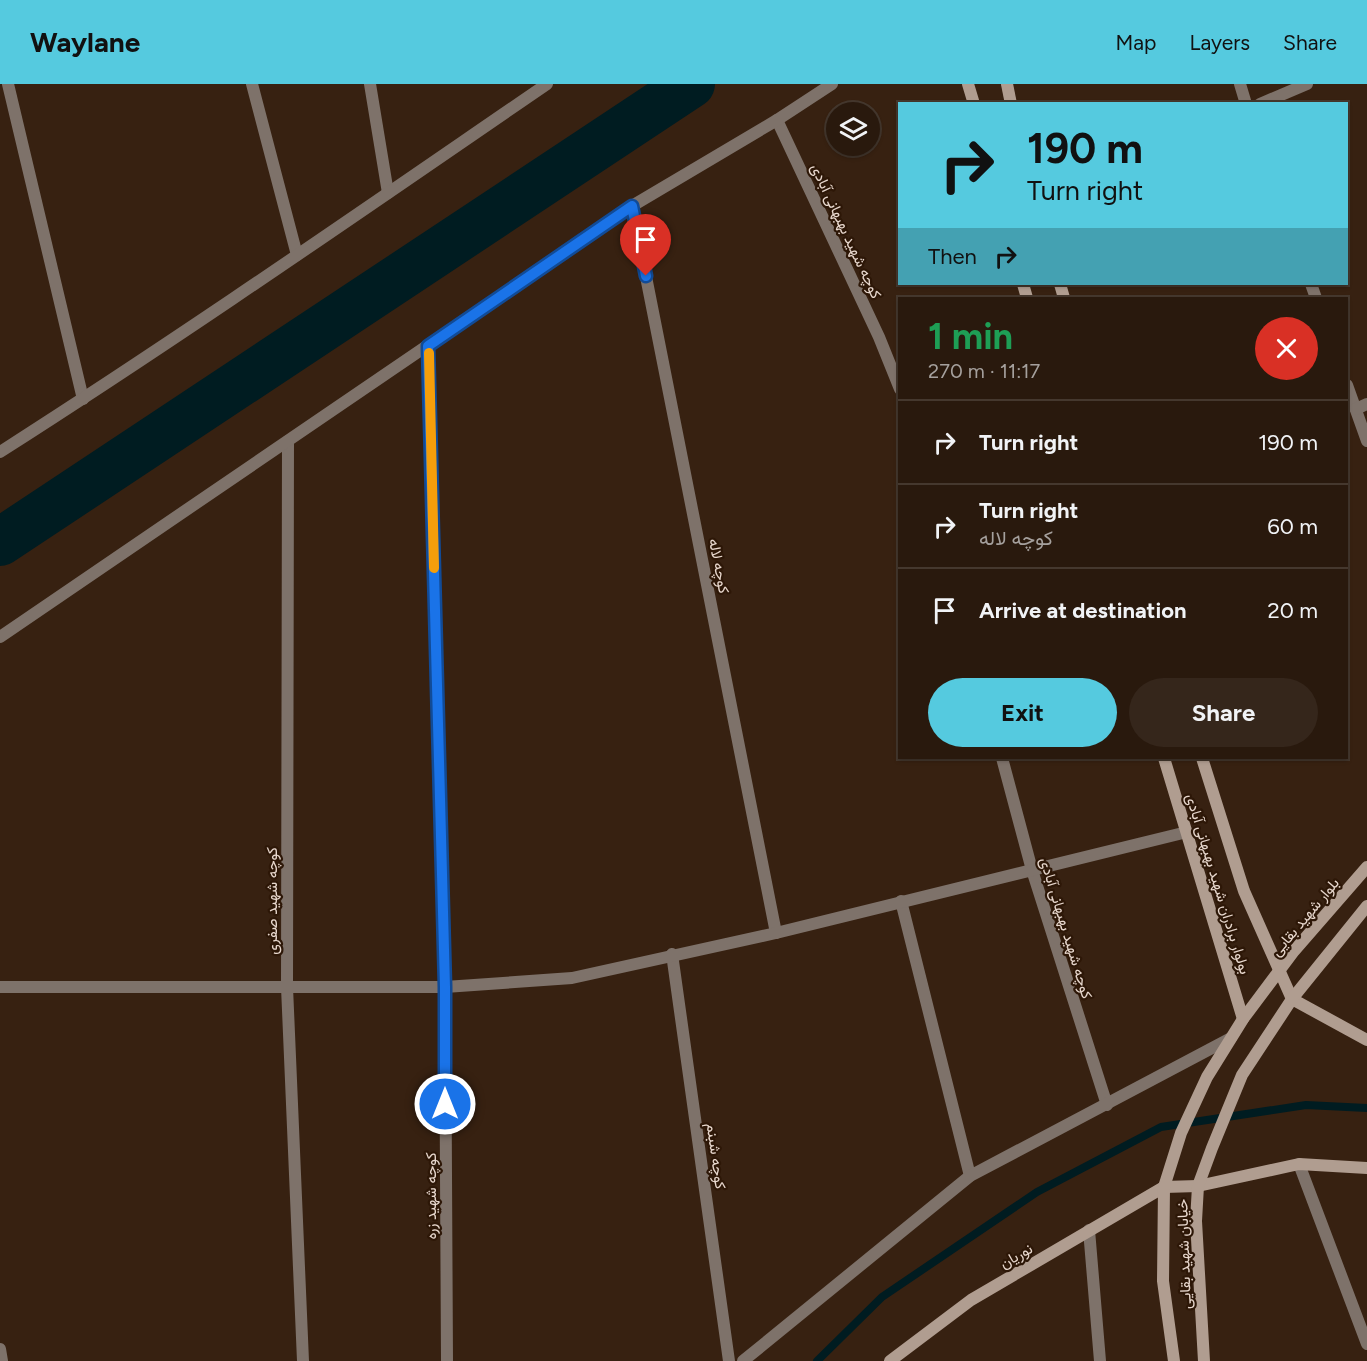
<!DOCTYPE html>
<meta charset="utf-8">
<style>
body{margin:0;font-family:Figtree,Vazirmatn,sans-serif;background:#35261b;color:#f1f3f6;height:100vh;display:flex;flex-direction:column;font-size:22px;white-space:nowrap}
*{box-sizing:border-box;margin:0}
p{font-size:20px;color:#a5a09d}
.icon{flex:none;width:33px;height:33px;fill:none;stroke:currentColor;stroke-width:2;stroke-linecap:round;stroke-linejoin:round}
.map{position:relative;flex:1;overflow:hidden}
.side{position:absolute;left:898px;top:213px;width:450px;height:462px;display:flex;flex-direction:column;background:#29190d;border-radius:0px;box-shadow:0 2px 4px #0004,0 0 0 2px #45382e}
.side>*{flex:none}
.top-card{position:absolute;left:898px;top:18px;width:450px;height:183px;border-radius:0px;box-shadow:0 2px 4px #0004,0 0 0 2px #45382e;background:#55cadf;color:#111;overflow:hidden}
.fabs{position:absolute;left:826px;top:18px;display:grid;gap:12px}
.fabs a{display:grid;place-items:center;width:54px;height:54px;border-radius:50%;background:#29190d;box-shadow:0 2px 4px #0004,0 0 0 2px #45382e;font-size:30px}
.pin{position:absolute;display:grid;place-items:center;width:51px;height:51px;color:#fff;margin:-62px -26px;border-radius:50% 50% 50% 0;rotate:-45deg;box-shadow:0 0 6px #0007}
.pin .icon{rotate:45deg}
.me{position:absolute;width:66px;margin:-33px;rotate:0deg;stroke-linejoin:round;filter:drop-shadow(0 0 4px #0008)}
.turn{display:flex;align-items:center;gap:21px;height:126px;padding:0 30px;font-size:27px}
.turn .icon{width:78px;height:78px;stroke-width:2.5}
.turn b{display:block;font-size:42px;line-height:51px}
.then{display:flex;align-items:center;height:57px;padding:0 30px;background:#0003;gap:12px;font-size:22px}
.round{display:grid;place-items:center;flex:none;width:63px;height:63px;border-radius:32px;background:#35261b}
.headline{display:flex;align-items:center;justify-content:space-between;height:102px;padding:0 30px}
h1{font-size:36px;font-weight:700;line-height:45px;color:#1e9e55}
.primary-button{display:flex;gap:12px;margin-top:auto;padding:12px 30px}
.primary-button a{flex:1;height:69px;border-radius:36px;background:#55cadf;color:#111;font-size:24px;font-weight:700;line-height:69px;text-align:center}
.primary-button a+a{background:#35261b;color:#f1f3f6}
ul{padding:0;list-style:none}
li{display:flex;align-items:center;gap:18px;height:84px;padding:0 30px;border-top:2px solid #45382e}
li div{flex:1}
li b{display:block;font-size:22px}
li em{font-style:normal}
header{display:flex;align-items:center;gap:36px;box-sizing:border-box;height:84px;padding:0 30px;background:#55cadf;color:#111}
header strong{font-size:28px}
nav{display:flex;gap:33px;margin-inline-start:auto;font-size:21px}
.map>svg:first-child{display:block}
</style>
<header>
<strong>Waylane</strong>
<nav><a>Map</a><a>Layers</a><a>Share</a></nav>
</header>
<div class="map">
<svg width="1367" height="1277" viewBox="0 0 1367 1277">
<rect width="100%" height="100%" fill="#372111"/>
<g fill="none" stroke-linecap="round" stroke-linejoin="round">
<path stroke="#001c21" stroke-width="8" d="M817 1277 882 1213 1037 1108 1161 1043 1306 1021 1367 1024"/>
<path stroke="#001c21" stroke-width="48" d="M0 458 691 0"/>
<g stroke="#7e726a" stroke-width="12">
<path d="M8 0 83 315"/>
<path d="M252 0 297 171"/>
<path d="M370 0 388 109"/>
<path d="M1240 0 1246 20"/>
<path d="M1260 20 1307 0"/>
<path d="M777 36 879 253 900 305"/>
<path d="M632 122 776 849"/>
<path d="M1311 200 1316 214"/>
<path d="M428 262 445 903 447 1277"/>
<path d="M1347 301 1367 357"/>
<path d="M1356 325 1367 320"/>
<path d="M288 357 287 903 303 1277"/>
<path d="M0 368C185 250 366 124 547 0"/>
<path d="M0 553 632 122 777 36 832 0"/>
<path d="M1002 674 1032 786 1107 1021"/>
<path d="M901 817 970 1092"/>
<path d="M672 870 729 1277"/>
<path d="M0 903H445L572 894 776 849 1187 748"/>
<path d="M1299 1080 1367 1260"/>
<path d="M1089 1146 1100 1277"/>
<path d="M0 1265 2 1277"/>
<path d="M743 1277 970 1092 1231 954"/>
</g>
<g stroke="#b09d90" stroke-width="12">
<path d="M968 0 974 20"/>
<path d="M1007 0 1011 20"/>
<path d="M1023 200 1027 214"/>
<path d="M1060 200 1064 214"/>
<path d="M1164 674 1243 935"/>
<path d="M1202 674 1244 807 1292 915 1367 956"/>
<path d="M1164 1103 1198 1102 1299 1080 1367 1084"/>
<path d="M890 1277 971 1216 1164 1103"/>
<path d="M1174 1277 1163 1197 1164 1103 1181 1049 1207 993 1243 935 1294 867 1367 783"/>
<path d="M1204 1277 1196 1137 1198 1102 1212 1064 1242 991 1292 915 1367 822"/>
</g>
</g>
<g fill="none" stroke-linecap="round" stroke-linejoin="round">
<g stroke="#114b97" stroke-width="15">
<path id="route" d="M445 1020V903L428 262 632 122 646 192"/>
</g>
<use href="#route" stroke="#1a73e8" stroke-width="10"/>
<path stroke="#f59e0b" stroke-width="10" d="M429 269 434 484"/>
</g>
<g text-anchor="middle" stroke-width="4.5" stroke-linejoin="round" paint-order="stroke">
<g font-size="15" fill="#e8d8ce" stroke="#2d1707">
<text transform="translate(846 147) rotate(65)" y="5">کوچه شهید بهبهانی آبادی</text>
<text transform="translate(719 482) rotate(79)" y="5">کوچه لاله</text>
<text transform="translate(1218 800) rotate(73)" y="5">بولوار برادران شهید بهبهانی آبادی</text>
<text transform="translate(272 817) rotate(-90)" y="5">کوچه شهید صفری</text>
<text transform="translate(1305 833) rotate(-50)" y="5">بلوار شهید بقایی</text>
<text transform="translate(1066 844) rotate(73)" y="5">کوچه شهید بهبهانی آبادی</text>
<text transform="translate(716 1072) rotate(82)" y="5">کوچه شبنم</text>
<text transform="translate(431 1112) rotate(-90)" y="5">کوچه شهید زره</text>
<text transform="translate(1184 1170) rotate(-92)" y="5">خیابان شهید بقایی</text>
<text transform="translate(1016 1172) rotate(-30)" y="5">نوریان</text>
</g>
</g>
</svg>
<div class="fabs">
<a><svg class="icon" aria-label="layers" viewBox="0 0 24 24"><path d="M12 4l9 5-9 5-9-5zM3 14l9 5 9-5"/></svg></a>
</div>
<div class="pin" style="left:646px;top:192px;background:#d93025"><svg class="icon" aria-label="arrive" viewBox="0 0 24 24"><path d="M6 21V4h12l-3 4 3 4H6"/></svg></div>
<svg class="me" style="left:445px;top:1020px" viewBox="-20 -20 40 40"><circle r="17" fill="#1a73e8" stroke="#fff" stroke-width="3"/><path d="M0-11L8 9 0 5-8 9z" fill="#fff"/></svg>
<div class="top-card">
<div class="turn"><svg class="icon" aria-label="right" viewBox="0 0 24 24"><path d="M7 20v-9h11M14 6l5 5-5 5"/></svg><div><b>190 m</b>Turn right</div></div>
<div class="then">Then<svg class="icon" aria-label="right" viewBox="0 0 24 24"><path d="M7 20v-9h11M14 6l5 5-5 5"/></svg></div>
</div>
<section class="side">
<div class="headline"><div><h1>1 min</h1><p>270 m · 11:17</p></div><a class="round" style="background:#d93025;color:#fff"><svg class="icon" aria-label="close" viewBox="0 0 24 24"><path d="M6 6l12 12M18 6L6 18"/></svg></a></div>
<ul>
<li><svg class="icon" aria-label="right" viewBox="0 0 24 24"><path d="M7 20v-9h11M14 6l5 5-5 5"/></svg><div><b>Turn right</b></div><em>190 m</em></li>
<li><svg class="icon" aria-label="right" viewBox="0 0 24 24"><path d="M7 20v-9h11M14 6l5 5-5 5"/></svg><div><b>Turn right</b><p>کوچه لاله</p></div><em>60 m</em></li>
<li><svg class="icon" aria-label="arrive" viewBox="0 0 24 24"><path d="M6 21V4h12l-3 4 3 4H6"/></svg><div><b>Arrive at destination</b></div><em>20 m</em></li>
</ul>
<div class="primary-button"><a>Exit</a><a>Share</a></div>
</section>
</div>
